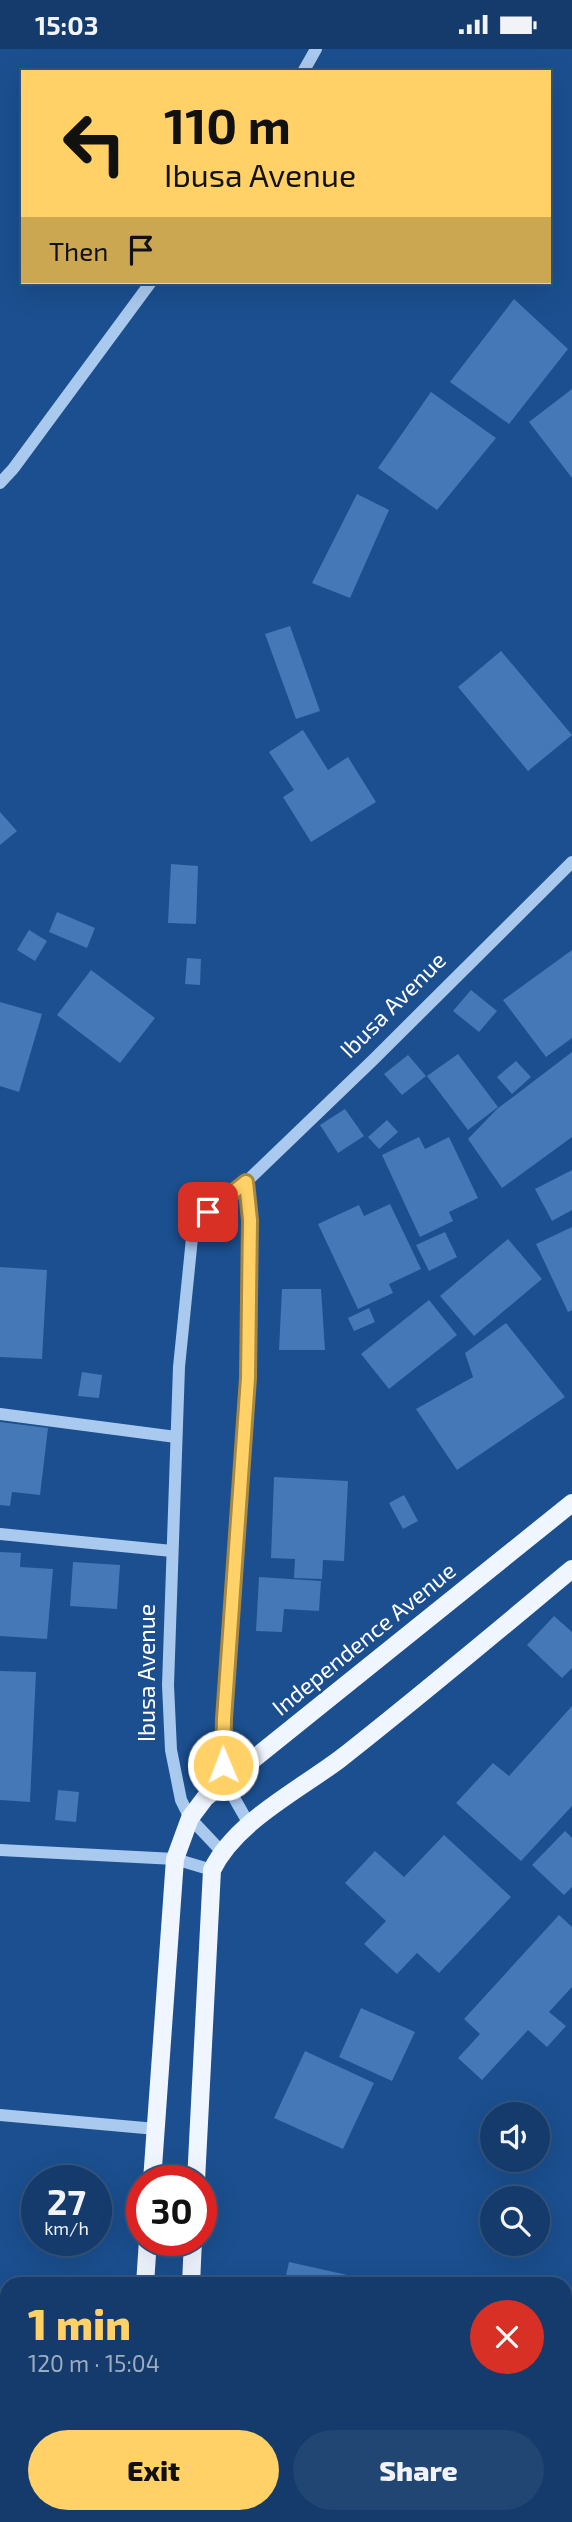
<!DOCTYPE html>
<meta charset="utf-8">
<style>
body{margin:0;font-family:"Exo 2",sans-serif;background:#214673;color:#f1f3f6;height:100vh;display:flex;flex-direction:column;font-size:26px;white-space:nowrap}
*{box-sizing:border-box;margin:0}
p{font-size:23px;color:#9dadc1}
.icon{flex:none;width:38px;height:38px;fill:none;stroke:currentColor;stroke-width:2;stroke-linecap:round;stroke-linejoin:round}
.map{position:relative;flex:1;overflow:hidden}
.drawer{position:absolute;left:0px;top:2228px;width:572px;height:247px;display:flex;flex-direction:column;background:#143b6b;border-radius:21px 21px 0 0;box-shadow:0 7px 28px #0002,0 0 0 2px #33557e}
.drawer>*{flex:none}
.guide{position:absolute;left:21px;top:21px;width:530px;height:214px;border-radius:0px;box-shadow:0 7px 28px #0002,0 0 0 2px #33557e;background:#ffd166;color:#111;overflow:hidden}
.controls{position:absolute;left:480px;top:2053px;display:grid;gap:14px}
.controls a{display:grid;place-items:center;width:70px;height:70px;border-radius:50%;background:#143b6b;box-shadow:0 7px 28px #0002,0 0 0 2px #33557e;font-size:35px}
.speed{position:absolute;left:21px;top:2116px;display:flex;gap:14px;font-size:35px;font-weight:700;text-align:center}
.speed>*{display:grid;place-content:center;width:91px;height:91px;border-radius:50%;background:#143b6b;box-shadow:0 7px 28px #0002,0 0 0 2px #33557e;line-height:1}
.speed small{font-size:18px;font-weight:400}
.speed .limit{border:10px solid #d22;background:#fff;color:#111}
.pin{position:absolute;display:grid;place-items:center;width:60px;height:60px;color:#fff;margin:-30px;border-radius:14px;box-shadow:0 4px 10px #0006}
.me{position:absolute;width:77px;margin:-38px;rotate:359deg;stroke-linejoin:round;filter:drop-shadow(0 0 5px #0008)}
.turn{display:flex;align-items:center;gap:24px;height:147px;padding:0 28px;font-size:32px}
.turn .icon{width:91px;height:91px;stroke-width:2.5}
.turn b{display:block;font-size:49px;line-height:60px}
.then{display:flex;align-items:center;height:66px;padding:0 28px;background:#0003;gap:14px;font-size:26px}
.round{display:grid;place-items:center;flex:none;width:74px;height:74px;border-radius:37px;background:#214673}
.head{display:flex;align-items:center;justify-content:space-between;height:119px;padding:0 28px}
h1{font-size:42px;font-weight:800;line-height:52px;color:#ffd166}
.cta{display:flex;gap:14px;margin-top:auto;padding:14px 28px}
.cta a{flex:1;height:80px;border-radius:42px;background:#ffd166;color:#111;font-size:28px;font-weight:800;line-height:80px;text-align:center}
.cta a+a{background:#214673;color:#f1f3f6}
.status{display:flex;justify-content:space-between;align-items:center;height:49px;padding:0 35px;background:#143b6b;direction:ltr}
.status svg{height:19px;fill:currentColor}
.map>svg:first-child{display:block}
</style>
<div class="status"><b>15:03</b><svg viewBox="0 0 49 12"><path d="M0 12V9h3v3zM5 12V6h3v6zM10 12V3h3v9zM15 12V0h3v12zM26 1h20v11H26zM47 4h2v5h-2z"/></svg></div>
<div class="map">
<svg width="572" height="2473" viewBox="0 0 572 2473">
<rect width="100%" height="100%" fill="#1b4f8f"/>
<g fill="#4478b7">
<path d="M514 250 568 300 509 375 450 333Z"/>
<path d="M572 340V429L529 373Z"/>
<path d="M431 343 496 389 437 461 378 419Z"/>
<path d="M357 445 389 461 350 549 312 534Z"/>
<path d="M290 577 320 662 296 670 265 585Z"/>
<path d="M501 602 572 686 528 722 458 638Z"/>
<path d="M303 681 328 721 348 708 376 753 311 793 283 748 294 741 269 703Z"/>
<path d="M0 763 17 782 0 796Z"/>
<path d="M171 815 198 817 196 875 168 874Z"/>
<path d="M57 863 95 879 87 899 49 883Z"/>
<path d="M29 881 47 892 35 912 17 901Z"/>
<path d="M572 901V989L546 1008 503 951Z"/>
<path d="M187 909 201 910 200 936 185 935Z"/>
<path d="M91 921 155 969 120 1014 57 966Z"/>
<path d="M471 941 497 962 479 983 453 962Z"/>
<path d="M0 953 42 965 19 1043 0 1037Z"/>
<path d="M572 1003V1088L502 1139 468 1090 497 1060Z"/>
<path d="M458 1005 498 1058 468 1081 427 1027Z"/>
<path d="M408 1006 426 1027 402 1046 384 1025Z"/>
<path d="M516 1012 531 1028 512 1045 497 1028Z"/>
<path d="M345 1060 364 1087 338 1104 320 1076Z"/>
<path d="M387 1071 398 1083 379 1100 368 1088Z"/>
<path d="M419 1088 425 1100 449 1088 478 1149 449 1163 453 1172 420 1188 382 1106Z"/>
<path d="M572 1121V1161L552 1172 535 1140Z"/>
<path d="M390 1155 421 1220 389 1235 393 1244 358 1260 318 1175 359 1156 364 1167Z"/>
<path d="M572 1178V1261L568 1263 536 1195Z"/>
<path d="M445 1183 457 1208 429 1222 416 1196Z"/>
<path d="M508 1190 542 1230 474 1287 440 1247Z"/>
<path d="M0 1218 47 1221 42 1310 0 1308Z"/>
<path d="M282 1240H321L325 1301H279Z"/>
<path d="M429 1251 457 1286 389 1340 361 1305Z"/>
<path d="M369 1259 375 1273 354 1282 348 1269Z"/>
<path d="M506 1274 565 1348 457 1421 416 1360 473 1328 465 1304Z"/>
<path d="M82 1323 102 1326 99 1349 78 1347Z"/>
<path d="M0 1373 48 1379 40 1446 12 1443 10 1457 0 1456Z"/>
<path d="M274 1428 348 1432 344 1512 323 1511 322 1530 294 1529 295 1510 271 1509Z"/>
<path d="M404 1446 418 1472 403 1480 389 1454Z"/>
<path d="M0 1503 21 1504 20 1518 53 1520 47 1590 0 1587Z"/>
<path d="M73 1513 120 1516 117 1560 70 1557Z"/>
<path d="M259 1528 321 1532 319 1562 284 1560 282 1583 256 1582Z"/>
<path d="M554 1567 572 1583V1619L562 1629 527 1596Z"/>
<path d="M0 1622 36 1623 30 1753 0 1751Z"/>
<path d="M572 1657V1757L521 1812 456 1754 493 1714 509 1727Z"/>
<path d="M58 1741 79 1743 76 1773 55 1771Z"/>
<path d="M565 1782 572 1789V1838L564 1846 532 1816Z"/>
<path d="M444 1786 511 1848 439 1924 417 1904 397 1925 364 1895 386 1872 345 1834 375 1802 404 1828Z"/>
<path d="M559 1866 572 1878V1938L549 1963 566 1977 547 1998 528 1981 482 2031 458 2009 480 1985 464 1970Z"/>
<path d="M361 1959 415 1983 392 2032 339 2008Z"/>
<path d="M305 2002 374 2034 343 2100 274 2069Z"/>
<path d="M289 2213 383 2234V2235H284Z"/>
<path d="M250 2468H347L346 2473H250Z"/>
</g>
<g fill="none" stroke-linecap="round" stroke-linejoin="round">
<g stroke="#a9c9ee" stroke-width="12">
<path d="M303 23 316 0"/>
<path d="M0 434 13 420 151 233"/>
<path d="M246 1133 250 1171 248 1330 222 1698 225 1733 249 1775"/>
<path d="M0 1365 176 1388"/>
<path d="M0 1485 172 1502"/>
<path d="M0 1801 175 1810 212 1821"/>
<path d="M222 1803 190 1769 181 1751 171 1701 168 1636 179 1318 192 1189 208 1163 246 1133 373 1011 572 813"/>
<path d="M0 2066 156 2080"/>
<path d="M0 2397 7 2398"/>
</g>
<g stroke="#f0f6ff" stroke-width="18">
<path d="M152 2132 175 1810 190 1769 205 1749 572 1454"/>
<path d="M196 2132 212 1821C235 1773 299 1741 340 1710 419 1648 495 1584 572 1520"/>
<path d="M145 2235 148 2191"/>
<path d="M191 2235 193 2191"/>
<path d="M128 2473V2468"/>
<path d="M179 2473V2468"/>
</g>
</g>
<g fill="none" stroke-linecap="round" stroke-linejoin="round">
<g stroke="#a68842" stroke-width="18">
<path id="route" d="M208 1163 246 1133 250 1171 248 1329 224 1670 223 1716"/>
</g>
<use href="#route" stroke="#ffd166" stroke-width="12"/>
</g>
<g text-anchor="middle" stroke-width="5" stroke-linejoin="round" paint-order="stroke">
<g font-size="23" fill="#fff" stroke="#1b4f8f">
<text transform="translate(393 956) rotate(-45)" y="8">Ibusa Avenue</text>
<text transform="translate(364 1590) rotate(-39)" y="8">Independence Avenue</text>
<text transform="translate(147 1624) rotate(-90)" y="8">Ibusa Avenue</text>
</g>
</g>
</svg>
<div class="controls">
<a><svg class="icon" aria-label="sound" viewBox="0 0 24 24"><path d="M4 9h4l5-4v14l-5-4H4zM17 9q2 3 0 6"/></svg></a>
<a><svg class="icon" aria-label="search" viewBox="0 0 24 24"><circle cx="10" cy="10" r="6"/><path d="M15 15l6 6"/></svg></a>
</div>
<div class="speed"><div>27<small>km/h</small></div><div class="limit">30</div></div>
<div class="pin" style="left:208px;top:1163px;background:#d93025"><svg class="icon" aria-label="arrive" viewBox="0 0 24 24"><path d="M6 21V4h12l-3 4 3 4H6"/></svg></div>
<svg class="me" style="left:223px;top:1716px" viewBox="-20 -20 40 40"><circle r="17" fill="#ffd166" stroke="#fff" stroke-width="3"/><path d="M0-11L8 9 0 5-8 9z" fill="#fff"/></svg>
<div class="guide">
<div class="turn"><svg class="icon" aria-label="left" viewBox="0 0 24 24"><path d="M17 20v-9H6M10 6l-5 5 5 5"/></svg><div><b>110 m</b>Ibusa Avenue</div></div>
<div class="then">Then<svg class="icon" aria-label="arrive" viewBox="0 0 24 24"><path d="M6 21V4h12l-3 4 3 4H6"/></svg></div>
</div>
<section class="drawer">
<div class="head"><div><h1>1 min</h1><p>120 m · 15:04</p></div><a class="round" style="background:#d93025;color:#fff"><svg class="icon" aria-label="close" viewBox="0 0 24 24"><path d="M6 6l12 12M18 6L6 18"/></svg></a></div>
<div class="cta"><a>Exit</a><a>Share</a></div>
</section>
</div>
